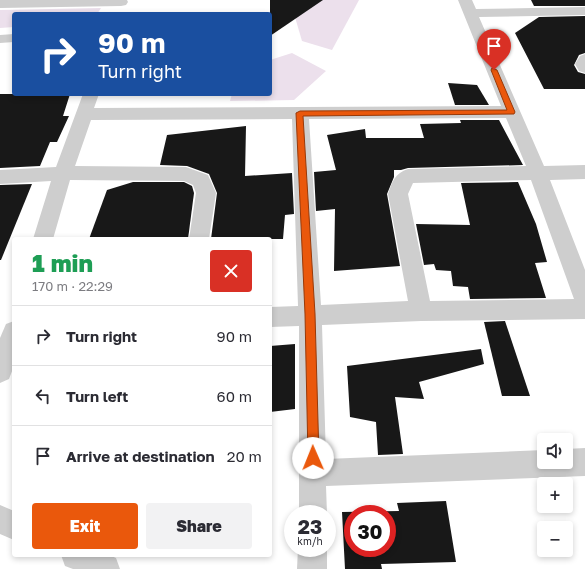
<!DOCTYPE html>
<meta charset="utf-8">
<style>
body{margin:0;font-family:"Golos Text",sans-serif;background:#f2f2f3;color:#2b2b33;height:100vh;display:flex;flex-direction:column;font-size:15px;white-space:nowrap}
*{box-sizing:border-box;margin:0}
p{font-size:13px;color:#7c7c81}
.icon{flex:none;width:22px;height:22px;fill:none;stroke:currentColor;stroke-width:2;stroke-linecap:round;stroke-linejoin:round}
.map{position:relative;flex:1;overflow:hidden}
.panel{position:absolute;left:12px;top:237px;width:260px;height:320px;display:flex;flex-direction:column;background:#fff;border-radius:4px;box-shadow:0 2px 6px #0003}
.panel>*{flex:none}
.guide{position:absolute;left:12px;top:12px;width:260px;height:84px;border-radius:4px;box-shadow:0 2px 6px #0003;background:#1a4fa0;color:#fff;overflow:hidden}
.buttons{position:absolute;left:537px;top:433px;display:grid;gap:8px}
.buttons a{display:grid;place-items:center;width:36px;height:36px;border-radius:4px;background:#fff;box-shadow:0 2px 6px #0003;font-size:20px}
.speed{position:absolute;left:284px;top:505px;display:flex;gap:8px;font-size:20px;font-weight:700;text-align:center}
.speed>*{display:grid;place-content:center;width:52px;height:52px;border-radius:50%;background:#fff;box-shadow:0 2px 6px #0003;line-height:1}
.speed small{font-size:10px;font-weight:400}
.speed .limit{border:6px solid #d22;background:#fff;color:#111}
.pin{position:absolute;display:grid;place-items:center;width:34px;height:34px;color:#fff;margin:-41px -17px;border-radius:50% 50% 50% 0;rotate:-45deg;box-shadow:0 0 4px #0007}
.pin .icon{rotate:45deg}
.me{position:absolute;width:44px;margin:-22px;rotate:359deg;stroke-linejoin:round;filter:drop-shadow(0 0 3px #0008)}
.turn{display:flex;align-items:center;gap:14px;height:84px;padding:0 20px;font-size:18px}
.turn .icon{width:52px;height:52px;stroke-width:2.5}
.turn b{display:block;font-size:28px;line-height:34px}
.round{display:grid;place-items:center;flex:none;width:42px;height:42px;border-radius:4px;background:#f2f2f3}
.overview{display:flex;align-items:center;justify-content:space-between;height:68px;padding:0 20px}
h1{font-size:24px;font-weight:800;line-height:30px;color:#1e9e55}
.button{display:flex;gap:8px;margin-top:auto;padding:8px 20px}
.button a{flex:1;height:46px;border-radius:4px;background:#ea580c;color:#fff;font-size:16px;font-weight:800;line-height:46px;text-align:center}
.button a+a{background:#f2f2f3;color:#2b2b33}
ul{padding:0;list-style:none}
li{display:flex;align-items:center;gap:12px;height:60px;padding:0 20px;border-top:1px solid #e1e1e2}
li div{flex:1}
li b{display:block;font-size:15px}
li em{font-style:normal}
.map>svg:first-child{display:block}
</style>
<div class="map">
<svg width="585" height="569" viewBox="0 0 585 569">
<rect width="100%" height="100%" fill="#fff"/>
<g fill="#ece0ec">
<path d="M290 0H359L332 50 302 41Z"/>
<path d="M101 8 97 14H14V27L0 28V10Z"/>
<path d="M292 53 326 71 294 100 230 101 232 94H270V60Z"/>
</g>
<g fill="#181818" fill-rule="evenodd">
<path d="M270 0H323L270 36Z"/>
<path d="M531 0H585V6H534Z"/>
<path d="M585 16V53L579 55 574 65 578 72 585 74V89H544L515 33 539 17Z"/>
<path d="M448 83 477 85 489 105H455Z"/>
<path d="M0 94H70L63 116H69L57 142H50L40 166 0 168Z"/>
<path d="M460 120H499L523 165 408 168 401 170H394V177L387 194 400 266 334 271 335 209 316 211 314 172 336 170 327 135 365 129 366 138H424L420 124 461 123Z"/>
<path d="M246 126 245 176 292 173 294 214 285 215 283 239H211L217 193 209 174 187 166 160 165 167 135Z"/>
<path d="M133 182H184L192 186 194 193 188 239H89L107 190Z"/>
<path d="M518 182 536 224 547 262 535 263 546 298 470 299 468 287 453 286 451 271 436 270 434 264 424 265 416 224 470 225 461 183Z"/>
<path d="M32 184 1 260H0V185Z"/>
<path d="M505 321 530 396H502L484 322Z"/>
<path d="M295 344V409L270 412V346Z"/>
<path d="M481 349 484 364 419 382 424 399 395 397 403 454 378 455 376 422 350 417 347 366Z"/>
<path d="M446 501 456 562 381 564 382 569H345L342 512 399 511 397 503ZM353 514H387V548H353Z"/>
</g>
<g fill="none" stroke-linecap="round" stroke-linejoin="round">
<g fill="#cecece" fill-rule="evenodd">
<path d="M0 0H127L128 2 126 5 121 6 0 8Z"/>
<path d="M458 0H472L476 9 585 7V15L479 17 544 166 585 165V179L550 180 585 270V319L421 321 322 325 326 459 544 450V462H566V449L585 448V476L326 486 327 514V515L299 514V326L270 327V307L298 306 292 119 91 120 75 166 186 167 208 175 216 193 209 239H189L196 193 193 185 184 181 70 180 53 239H33L51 181 0 184V170L56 167 83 94H99L94 108 501 106ZM506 118 526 166 408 169C395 173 392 182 388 194L408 301 321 305 309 119ZM531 180 574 299 430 301 408 194 413 183Z"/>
<path d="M14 34V42L0 43V35Z"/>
<path d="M585 54V73L579 71 575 64 580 56Z"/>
<path d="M14 321V366L9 379 0 383V338L6 324Z"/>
<path d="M0 505 14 511V540L0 534Z"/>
<path d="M327 546V569H297L298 548H327Z"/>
<path d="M61 555H109L116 558 120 569H73L65 566Z"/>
</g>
</g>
<path fill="#ea580c" stroke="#983908" d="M492 68 497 70 515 112 514 114 303 116 315 314 319 458 317 462 313 463 309 462 308 458 305 314 296 113 300 111 507 110 491 70Z"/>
</svg>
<div class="buttons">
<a><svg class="icon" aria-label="sound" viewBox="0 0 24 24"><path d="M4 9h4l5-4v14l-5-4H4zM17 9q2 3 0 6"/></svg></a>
<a>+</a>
<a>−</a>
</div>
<div class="speed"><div>23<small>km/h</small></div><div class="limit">30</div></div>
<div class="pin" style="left:494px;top:70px;background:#d93025"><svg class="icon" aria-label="arrive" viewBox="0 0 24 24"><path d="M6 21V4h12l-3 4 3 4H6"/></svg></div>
<svg class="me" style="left:313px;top:458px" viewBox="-20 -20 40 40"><circle r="19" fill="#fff"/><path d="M0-13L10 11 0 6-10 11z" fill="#ea580c"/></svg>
<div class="guide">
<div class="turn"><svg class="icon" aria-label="right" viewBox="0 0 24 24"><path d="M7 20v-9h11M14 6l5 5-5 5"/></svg><div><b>90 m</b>Turn right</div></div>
</div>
<section class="panel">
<div class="overview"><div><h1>1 min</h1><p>170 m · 22:29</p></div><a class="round" style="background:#d93025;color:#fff"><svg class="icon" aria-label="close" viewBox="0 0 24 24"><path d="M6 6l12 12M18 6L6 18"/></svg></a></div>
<ul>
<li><svg class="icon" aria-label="right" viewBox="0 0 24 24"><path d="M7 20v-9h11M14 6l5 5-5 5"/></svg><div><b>Turn right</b></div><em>90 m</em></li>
<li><svg class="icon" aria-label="left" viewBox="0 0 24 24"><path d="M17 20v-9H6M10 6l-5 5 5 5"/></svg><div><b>Turn left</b></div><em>60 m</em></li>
<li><svg class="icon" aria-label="arrive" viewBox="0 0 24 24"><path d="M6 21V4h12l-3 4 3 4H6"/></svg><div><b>Arrive at destination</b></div><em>20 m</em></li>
</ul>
<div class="button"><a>Exit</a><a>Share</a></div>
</section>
</div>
